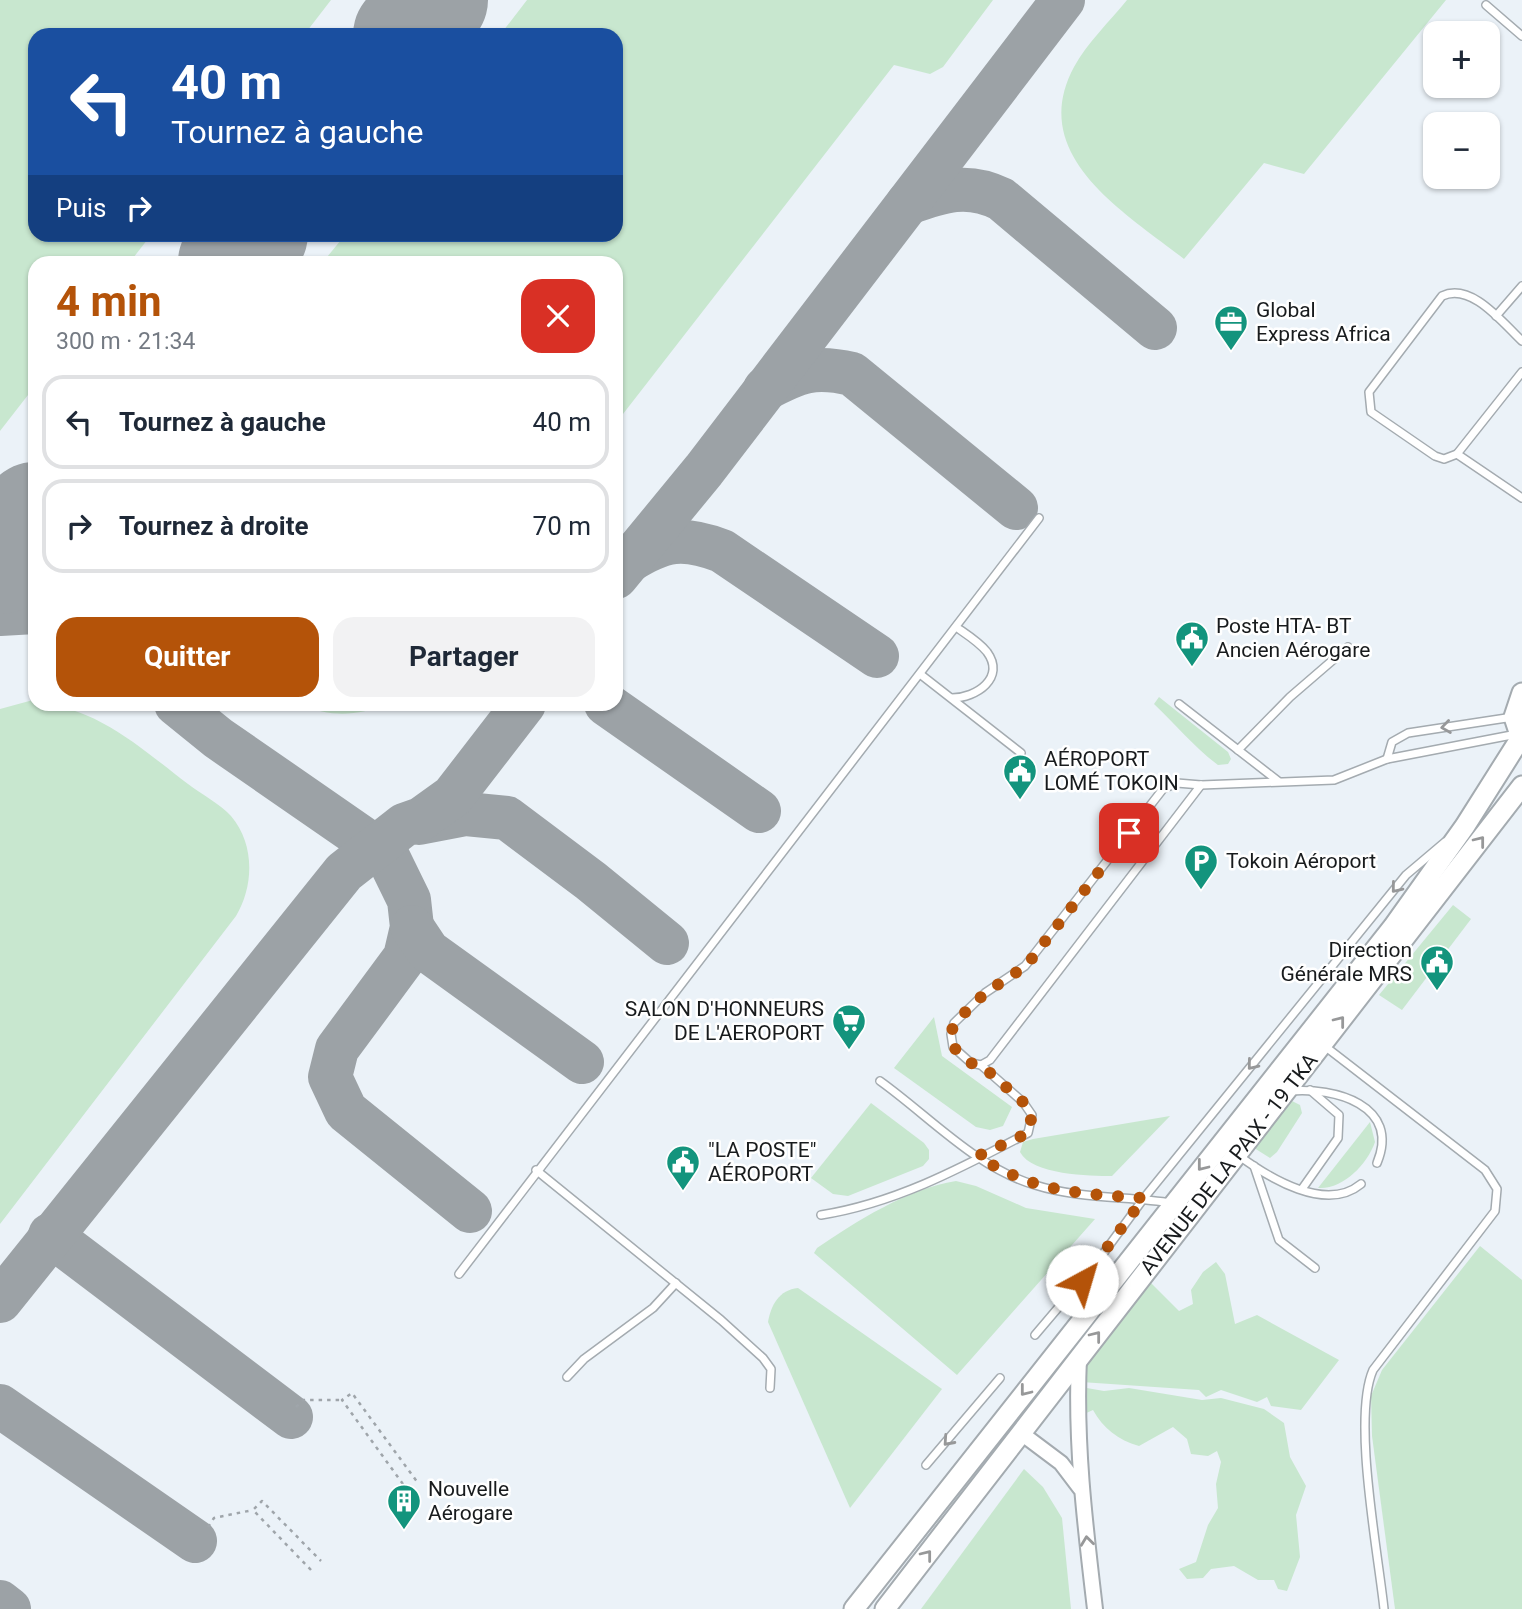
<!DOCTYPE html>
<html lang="fr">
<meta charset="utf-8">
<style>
body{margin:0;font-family:Roboto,sans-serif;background:#f2f2f3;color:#1f2937;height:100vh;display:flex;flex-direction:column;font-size:26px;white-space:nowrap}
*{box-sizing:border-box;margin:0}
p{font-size:23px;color:#747a83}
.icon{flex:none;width:38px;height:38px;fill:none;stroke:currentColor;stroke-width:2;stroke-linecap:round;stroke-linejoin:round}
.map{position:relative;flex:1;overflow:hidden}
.sheet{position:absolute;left:28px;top:256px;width:595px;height:455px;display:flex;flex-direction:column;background:#fff;border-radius:21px;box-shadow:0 2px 5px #0004}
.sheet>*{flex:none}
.top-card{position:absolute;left:28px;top:28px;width:595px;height:214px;border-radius:21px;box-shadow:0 2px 5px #0004;background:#1a4fa0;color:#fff;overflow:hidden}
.fabs{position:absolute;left:1423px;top:21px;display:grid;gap:14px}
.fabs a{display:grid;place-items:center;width:77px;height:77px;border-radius:14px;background:#fff;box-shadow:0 2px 5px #0004;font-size:35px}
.pin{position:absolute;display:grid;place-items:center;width:60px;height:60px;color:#fff;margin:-30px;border-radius:14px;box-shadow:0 4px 10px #0006}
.me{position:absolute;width:77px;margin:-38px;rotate:39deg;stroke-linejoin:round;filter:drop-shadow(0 0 5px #0008)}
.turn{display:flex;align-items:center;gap:24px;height:147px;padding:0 28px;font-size:32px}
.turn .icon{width:91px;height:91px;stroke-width:2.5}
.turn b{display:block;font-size:49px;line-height:60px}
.then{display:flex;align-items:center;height:66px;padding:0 28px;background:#0003;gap:14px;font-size:26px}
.round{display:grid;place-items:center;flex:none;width:74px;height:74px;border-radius:21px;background:#f2f2f3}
.headline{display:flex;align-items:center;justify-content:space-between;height:119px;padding:0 28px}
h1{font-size:42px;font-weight:700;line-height:52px;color:#b45309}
.cta{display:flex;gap:14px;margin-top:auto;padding:14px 28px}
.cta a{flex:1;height:80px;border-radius:21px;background:#b45309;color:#fff;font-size:28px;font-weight:700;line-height:80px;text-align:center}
.cta a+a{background:#f2f2f3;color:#1f2937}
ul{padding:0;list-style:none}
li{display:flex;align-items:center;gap:21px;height:94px;margin:0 14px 10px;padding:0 14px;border:4px solid #e0e1e3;border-radius:21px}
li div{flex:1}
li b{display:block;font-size:26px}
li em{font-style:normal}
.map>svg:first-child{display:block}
</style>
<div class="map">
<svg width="1522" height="1609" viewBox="0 0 1522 1609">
<rect width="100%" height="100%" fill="#ebf2f8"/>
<g fill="#c8e7cf">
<path d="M0 0H331L304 35H35V234L151 235 130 262H35V386L0 431Z"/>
<path d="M527 0H993L943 67 930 74 894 65 616 423V262H323L345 235 616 234V35H500Z"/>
<path d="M1127 0H1446L1304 174 1264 163 1184 259C1126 213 1026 156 1074 67 1087 43 1110 21 1127 0Z"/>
<path d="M1159 697 1228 752 1231 759 1228 764 1218 765C1194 747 1176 725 1154 704Z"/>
<path d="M33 700 35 704C94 704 143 750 188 784 201 794 220 804 231 816 255 844 254 886 236 916L0 1224V709Z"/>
<path d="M302 704H386C359 716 329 718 302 704Z"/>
<path d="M1453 905 1471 919 1402 1010 1379 995Z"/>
<path d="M934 1017 942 1056 1012 1107 1003 1126 990 1130 976 1127 894 1068Z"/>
<path d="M1292 1101 1300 1105 1302 1113 1277 1152 1270 1158 1251 1146Z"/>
<path d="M871 1103 924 1143 929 1150V1159L923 1166 848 1196 833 1194 811 1178Z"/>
<path d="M1170 1116 1112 1176C1090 1176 1032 1175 1020 1152L1023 1142 1033 1139Z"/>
<path d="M1370 1122 1375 1142C1367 1165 1342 1190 1318 1188Z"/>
<path d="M956 1181 976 1186 1026 1208 1095 1219 957 1375 814 1253 817 1248C857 1221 907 1189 956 1181Z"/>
<path d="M1480 1246 1522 1280V1609H1395L1372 1436 1371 1396 1382 1370Z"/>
<path d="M1216 1262 1225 1274 1235 1324 1257 1315 1339 1360 1301 1410 1271 1406 1267 1397 1257 1402 1221 1390 1206 1397 1199 1390 1081 1382 1079 1362 1147 1279 1179 1311 1193 1304 1191 1290 1203 1272Z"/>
<path d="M798 1288 942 1389 850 1508 768 1322C771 1305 779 1290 798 1288Z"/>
<path d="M1081 1387 1104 1391 1129 1388 1202 1400 1221 1398 1264 1409 1284 1423 1290 1457 1306 1486 1296 1515 1300 1557 1287 1591 1278 1589 1274 1580H1258L1234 1566 1211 1569 1203 1578 1187 1579 1179 1569 1196 1562 1208 1525 1218 1508 1216 1484 1221 1462 1217 1451 1208 1456 1191 1454 1187 1439 1173 1427 1139 1446C1118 1440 1103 1428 1093 1410L1082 1415Z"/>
<path d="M1024 1469 1043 1487 1062 1518 1071 1609H921Z"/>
</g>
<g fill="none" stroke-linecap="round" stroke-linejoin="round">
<g stroke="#9ca2a6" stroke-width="44">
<path d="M908 203C942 191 967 182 1001 199L1155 328"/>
<path d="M765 389C799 371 814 365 852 374L1016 508"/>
<path d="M629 561C664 539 683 536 722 551L877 656"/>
<path d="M616 577 704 470 1063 0"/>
<path d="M0 614 35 612"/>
<path d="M176 704 218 738 387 855 409 900 412 927 405 957 337 1049 330 1077 346 1111 470 1211"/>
<path d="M606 704 759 811"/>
<path d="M419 823 466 814 507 818 591 881 667 943"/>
<path d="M412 927 428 951 582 1062"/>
<path d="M50 1235 291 1417"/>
<path d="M0 1301 344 872 404 825 421 819 453 796 524 704"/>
<path d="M0 1406 195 1541"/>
<path d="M0 1602 9 1609"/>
</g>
<g stroke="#9ca2a6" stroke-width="108">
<path d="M407 35 434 0"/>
<path d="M232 262 254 234"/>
<path d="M0 560 35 516"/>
</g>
<g stroke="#a4abb0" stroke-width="10">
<g id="lane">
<path d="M1486 5 1522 36"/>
<path d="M1496 316 1522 286"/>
<path d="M1522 341C1502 322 1471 282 1442 296L1369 392 1371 412 1435 456 1444 459 1457 454 1522 372"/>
<path d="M1457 454 1522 498"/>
<path d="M920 674 1021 753"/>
<path d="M952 698C976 698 1006 678 987 652 979 642 966 634 956 627"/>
<path d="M1179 704 1278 781"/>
<path d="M1238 750 1290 697 1348 647"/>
<path d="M1387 759 1392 742 1408 733 1513 717"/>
<path d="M1322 1044 1485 1170 1497 1189 1495 1211 1373 1370C1352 1418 1378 1552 1384 1609"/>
<path d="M981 1065 990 1060 1201 785"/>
<path d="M880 1081C929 1116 976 1168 1035 1185 1079 1199 1127 1196 1172 1203"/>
<path d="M1290 1091C1334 1087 1401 1105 1377 1163"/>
<path d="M1238 1155C1269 1178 1326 1213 1361 1184"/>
<path d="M1254 1166 1279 1240 1315 1268"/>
<path d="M536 1170 721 1320 763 1358 771 1369 770 1388"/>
<path d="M1302 1189 1338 1138 1339 1115 1310 1090"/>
<path d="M821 1215C896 1203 961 1168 1028 1133L1032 1115 1023 1102 981 1065 971 1063 953 1047 951 1034 954 1023 985 993 1025 966 1163 789 1177 783 1201 785 1334 780 1387 759 1517 734"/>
<path d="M459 1274 1039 518"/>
<path d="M1035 1335 1097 1262 1144 1198 1406 875 1445 842"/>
<path d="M567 1377 584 1359 653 1308 676 1283"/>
<path d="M926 1465 1000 1378"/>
</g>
</g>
<g stroke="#a4abb0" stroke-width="18">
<g id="street">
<path d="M1079 1358C1075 1443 1085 1525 1095 1609"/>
<path d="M1021 1433 1061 1463 1080 1488"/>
</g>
</g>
<g stroke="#a4abb0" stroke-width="23">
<g id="secondary">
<path d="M1522 693 1514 717 1522 741"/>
<path d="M854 1609 1393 927 1465 826 1520 739"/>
<path d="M885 1609 1522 786"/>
</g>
</g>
<g stroke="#9fa5aa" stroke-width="2.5" stroke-dasharray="3.5 5" stroke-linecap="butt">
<path d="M296 1407 303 1400H342"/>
<path d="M408 1491 342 1400 352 1393 418 1483"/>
<path d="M208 1527 214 1518 253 1510"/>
<path d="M311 1570 253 1510 262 1501 321 1561"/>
</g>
<use href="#lane" stroke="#fff" stroke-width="7"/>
<use href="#street" stroke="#fff" stroke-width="14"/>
<use href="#secondary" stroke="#fff" stroke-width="19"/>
</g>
<defs><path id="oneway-chevron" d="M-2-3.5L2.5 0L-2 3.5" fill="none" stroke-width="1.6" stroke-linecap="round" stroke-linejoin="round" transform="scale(1.75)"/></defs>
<g stroke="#979899">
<use href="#oneway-chevron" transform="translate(1446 727) rotate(172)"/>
<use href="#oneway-chevron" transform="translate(1480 841) rotate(-52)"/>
<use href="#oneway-chevron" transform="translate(1396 888) rotate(129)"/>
<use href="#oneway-chevron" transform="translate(1340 1021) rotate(-52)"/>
<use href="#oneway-chevron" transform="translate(1252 1065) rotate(129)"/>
<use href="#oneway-chevron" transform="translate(1202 1166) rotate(128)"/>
<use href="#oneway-chevron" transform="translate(1096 1336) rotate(-52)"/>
<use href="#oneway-chevron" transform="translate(1025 1391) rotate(128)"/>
<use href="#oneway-chevron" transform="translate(948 1441) rotate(132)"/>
<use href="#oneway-chevron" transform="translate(1087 1541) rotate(-97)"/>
<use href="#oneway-chevron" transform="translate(927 1555) rotate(-52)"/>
</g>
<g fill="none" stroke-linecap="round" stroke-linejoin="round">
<path stroke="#b45309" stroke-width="12" stroke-dasharray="0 21.6" d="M1082 1281 1144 1198C1081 1194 1032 1192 978 1156L1028 1133 1032 1115 1023 1102 981 1065 971 1063 953 1047 951 1034 954 1023 985 993 1026 966 1129 833"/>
</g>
<defs>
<g id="office-pin" transform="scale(1.75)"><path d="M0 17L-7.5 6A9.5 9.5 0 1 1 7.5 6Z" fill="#13947d" stroke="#fff"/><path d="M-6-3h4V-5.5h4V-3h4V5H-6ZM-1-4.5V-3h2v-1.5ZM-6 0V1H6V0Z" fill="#fff"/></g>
<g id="civic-pin" transform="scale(1.75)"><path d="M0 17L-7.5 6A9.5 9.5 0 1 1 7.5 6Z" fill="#13947d" stroke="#fff"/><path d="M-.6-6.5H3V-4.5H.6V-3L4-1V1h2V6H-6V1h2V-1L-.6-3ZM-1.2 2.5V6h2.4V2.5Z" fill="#fff"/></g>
<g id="parking-pin" transform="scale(1.75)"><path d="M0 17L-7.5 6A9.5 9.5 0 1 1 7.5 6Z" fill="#13947d" stroke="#fff"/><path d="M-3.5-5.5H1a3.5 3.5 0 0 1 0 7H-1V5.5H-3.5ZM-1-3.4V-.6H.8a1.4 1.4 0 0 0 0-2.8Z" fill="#fff"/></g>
<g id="supermarket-pin" transform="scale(1.75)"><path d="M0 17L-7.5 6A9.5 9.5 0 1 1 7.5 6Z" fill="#13947d" stroke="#fff"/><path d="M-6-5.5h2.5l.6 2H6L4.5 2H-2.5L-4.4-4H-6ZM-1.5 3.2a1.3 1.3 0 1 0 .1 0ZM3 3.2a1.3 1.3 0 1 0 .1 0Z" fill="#fff"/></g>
<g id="building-pin" transform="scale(1.75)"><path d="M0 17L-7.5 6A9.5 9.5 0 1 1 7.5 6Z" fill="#13947d" stroke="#fff"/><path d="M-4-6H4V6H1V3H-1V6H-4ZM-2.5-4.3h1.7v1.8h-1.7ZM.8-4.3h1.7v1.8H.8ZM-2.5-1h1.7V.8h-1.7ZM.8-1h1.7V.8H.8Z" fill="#fff"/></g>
</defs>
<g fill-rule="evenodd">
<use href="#office-pin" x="1231" y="322"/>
<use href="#civic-pin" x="1192" y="638"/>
<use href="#civic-pin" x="1020" y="771"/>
<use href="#parking-pin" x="1201" y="861"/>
<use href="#civic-pin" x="1437" y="962"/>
<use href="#supermarket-pin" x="849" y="1021"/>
<use href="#civic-pin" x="683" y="1162"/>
<use href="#building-pin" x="404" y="1501"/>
</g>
<g text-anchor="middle" stroke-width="5" stroke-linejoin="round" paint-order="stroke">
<g font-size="21" fill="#181b1d" stroke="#fff" text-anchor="start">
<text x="1256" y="317">Global<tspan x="1256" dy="24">Express Africa</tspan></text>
<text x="1216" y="633">Poste HTA- BT<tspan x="1216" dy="24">Ancien Aérogare</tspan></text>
<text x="1044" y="766">AÉROPORT<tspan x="1044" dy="24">LOMÉ TOKOIN</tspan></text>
<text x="1226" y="868">Tokoin Aéroport</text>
<text x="1412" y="957" text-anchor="end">Direction<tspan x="1412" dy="24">Générale MRS</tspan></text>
<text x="824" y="1016" text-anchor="end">SALON D'HONNEURS<tspan x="824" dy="24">DE L'AEROPORT</tspan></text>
<text x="708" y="1157">"LA POSTE"<tspan x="708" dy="24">AÉROPORT</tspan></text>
<text x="428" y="1496">Nouvelle<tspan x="428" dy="24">Aérogare</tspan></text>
</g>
<g font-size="21" fill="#181b1d" stroke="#fff">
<text transform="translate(1229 1164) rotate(-52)" y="7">AVENUE DE LA PAIX - 19 TKA</text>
</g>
</g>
</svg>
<div class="fabs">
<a>+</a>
<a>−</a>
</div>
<div class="pin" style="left:1129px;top:833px;background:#d93025"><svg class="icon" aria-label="arrive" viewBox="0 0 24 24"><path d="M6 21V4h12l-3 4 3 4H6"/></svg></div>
<svg class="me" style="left:1082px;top:1281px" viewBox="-20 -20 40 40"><circle r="19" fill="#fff"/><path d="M0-13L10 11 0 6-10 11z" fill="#b45309"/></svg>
<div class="top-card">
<div class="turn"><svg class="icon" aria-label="left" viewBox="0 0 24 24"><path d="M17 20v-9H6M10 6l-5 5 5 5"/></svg><div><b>40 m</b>Tournez à gauche</div></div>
<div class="then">Puis<svg class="icon" aria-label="right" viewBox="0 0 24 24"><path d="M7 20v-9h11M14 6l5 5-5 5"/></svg></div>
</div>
<section class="sheet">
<div class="headline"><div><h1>4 min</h1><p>300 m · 21:34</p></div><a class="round" style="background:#d93025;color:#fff"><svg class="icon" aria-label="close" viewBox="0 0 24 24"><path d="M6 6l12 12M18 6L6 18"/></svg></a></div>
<ul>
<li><svg class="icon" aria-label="left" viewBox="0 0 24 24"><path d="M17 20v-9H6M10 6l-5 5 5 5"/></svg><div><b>Tournez à gauche</b></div><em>40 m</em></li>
<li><svg class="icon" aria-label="right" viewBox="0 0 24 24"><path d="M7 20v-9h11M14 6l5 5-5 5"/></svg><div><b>Tournez à droite</b></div><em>70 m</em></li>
</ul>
<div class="cta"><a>Quitter</a><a>Partager</a></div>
</section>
</div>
